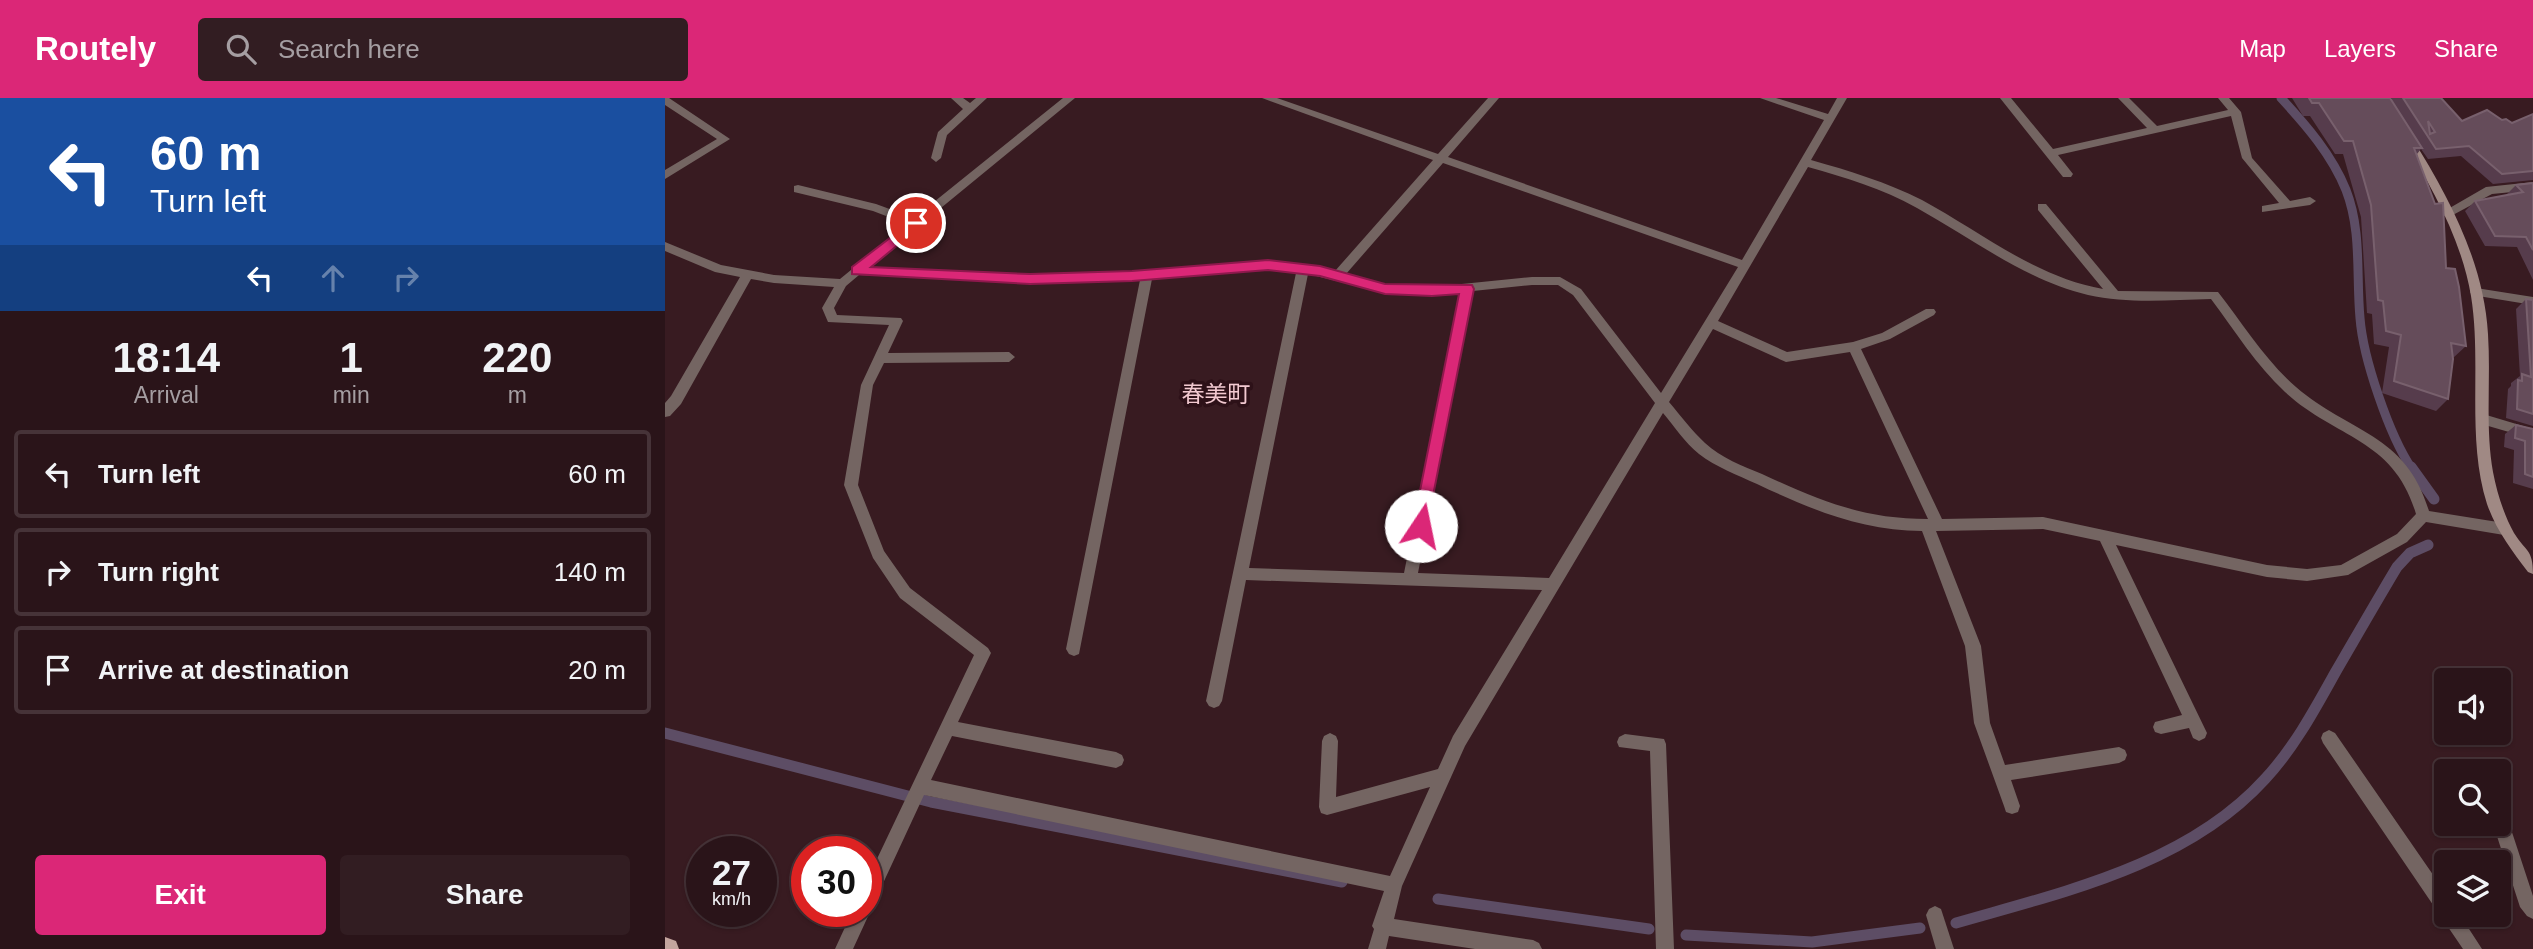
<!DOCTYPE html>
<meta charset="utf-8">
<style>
body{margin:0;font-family:Arial,"Noto Sans JP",sans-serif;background:#321d22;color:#f1f3f6;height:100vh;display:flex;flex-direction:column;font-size:26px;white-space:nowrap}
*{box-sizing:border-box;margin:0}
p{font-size:23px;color:#a59ea2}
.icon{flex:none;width:38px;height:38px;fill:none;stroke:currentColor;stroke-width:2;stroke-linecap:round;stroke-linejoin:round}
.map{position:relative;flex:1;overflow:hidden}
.drawer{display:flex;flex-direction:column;background:#2a1419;width:665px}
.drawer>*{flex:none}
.top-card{background:#1a4fa0;color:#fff;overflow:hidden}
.buttons{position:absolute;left:1769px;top:570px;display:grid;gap:14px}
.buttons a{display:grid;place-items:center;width:77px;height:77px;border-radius:7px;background:#2a1419;box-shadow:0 2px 5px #0004,0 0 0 2px #463338;font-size:35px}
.speed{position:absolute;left:21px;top:738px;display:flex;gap:14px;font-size:35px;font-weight:700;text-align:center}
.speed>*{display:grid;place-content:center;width:91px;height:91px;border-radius:50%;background:#2a1419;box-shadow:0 2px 5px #0004,0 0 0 2px #463338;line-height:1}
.speed small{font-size:18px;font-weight:400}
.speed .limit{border:10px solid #d22;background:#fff;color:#111}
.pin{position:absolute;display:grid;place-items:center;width:60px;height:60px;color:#fff;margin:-30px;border:4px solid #fff;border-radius:50%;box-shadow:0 2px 7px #0007}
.me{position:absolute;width:77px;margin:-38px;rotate:11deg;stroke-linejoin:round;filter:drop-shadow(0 0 5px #0008)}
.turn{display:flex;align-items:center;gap:24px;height:147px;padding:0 35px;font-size:32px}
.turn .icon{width:91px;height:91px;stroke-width:2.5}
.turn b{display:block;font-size:49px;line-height:60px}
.lanes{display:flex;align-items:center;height:66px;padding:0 35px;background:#0003;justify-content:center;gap:35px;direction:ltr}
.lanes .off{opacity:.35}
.eta{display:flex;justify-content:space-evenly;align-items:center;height:119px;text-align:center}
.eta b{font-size:42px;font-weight:700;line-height:49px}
.button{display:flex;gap:14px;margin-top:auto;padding:14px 35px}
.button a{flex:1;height:80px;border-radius:7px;background:#db2777;color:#fff;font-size:28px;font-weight:700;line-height:80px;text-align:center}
.button a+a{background:#321d22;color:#f1f3f6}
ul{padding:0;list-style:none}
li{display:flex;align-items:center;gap:21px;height:88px;margin:0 14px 10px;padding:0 21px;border:4px solid #463338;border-radius:7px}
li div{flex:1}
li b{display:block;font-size:26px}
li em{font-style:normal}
header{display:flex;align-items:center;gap:42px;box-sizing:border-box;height:98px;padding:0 35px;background:#db2777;color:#fff}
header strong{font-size:33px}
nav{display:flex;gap:38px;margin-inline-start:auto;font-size:24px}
.search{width:490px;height:63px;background:#321d22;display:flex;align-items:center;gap:18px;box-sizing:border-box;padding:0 24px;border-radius:7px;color:#a59ea2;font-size:26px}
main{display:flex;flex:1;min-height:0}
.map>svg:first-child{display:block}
</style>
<header>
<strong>Routely</strong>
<div class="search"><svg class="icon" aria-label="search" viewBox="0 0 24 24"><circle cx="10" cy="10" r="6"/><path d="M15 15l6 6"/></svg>Search here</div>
<nav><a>Map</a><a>Layers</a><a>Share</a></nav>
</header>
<main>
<section class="drawer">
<div class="top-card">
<div class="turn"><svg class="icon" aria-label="left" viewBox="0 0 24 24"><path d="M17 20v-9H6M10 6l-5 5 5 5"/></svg><div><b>60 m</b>Turn left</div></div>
<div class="lanes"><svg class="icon" aria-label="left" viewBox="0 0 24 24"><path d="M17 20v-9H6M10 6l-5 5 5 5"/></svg><svg class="icon off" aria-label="ahead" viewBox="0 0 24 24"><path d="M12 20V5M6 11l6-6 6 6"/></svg><svg class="icon off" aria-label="right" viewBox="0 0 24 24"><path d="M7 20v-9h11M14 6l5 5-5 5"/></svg></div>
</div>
<div class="eta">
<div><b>18:14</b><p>Arrival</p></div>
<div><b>1</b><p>min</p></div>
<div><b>220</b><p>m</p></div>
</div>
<ul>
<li><svg class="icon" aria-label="left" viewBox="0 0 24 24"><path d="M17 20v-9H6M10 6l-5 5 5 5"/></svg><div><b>Turn left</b></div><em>60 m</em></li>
<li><svg class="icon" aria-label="right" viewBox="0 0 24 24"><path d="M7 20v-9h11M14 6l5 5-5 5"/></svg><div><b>Turn right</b></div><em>140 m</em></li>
<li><svg class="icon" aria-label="arrive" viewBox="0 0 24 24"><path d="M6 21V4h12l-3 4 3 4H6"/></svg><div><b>Arrive at destination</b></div><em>20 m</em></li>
</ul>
<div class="button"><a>Exit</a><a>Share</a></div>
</section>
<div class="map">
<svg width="1868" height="851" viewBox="0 0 1868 851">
<rect width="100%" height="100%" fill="#381b21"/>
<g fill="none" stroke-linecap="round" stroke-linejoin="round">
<path stroke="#5d4d65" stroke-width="9" d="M1616 0C1641 27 1667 57 1681 92 1697 133 1691 177 1695 220 1698 260 1724 337 1747 371"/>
<g stroke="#5d4d65" stroke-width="11">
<path d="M1746 369 1769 401"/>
<path d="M0 635 266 704 677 784"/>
<path d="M773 801 984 831"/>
<path d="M1291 825C1398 794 1522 767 1600 681 1629 650 1650 611 1670 575 1691 539 1711 504 1732 469L1745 455 1763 447"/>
<path d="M1021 837 1147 844 1255 830"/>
</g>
<g fill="#746562" fill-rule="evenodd">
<path d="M0 0H4L65 41 0 81V72L52 41 0 7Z"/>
<path d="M286 0H298L305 5 311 0H322L282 37 276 60 271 64 266 60 273 34 298 11Z"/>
<path d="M398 0H410L204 169C292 173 379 179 467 174 534 170 603 155 670 173L768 62 597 0H612L773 56 823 0H834L783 59 1077 162 1159 22 1095 0H1111L1163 16 1172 0H1182L1146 62C1185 73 1221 84 1257 102 1316 134 1370 179 1438 191L1373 112V106H1381L1453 193 1553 194C1578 226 1600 262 1631 289 1684 335 1741 335 1764 413L1839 425 1844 427 1846 431 1844 435 1839 437 1761 424 1742 444 1683 477 1642 483 1602 479 1451 447 1542 635 1540 640 1534 643 1528 640 1524 630 1496 636 1490 634 1488 629 1490 624 1517 617 1435 443 1378 431 1271 433 1316 548 1325 625 1340 667 1454 649 1460 652 1462 657 1460 662 1454 665 1346 682 1355 708 1353 714 1347 716 1341 714 1339 708 1309 625 1300 548 1257 433C1197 433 1145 411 1092 386 1072 377 1051 369 1034 356 1020 345 1009 328 998 315L800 648 737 788 729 821 868 842 874 845 877 851H810L724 838 721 851H703L709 831 707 828 719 793 259 697 207 809 203 811 205 814 188 851H170L187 814H201V784L309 557 235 500 208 460 179 387 196 287 224 227 163 224 157 210 169 189 109 185 86 181 16 306 5 318 0 319V305L6 298 75 179 50 174 0 153V144L56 167 109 177 175 181 242 126 208 113 129 94V88L133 87 211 106 249 120ZM778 65 1073 169 996 295 916 191 895 179H867L767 189 720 187 681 176ZM1143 69C1181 80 1217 90 1252 110 1308 141 1360 182 1423 197 1463 206 1505 202 1546 201 1570 233 1591 267 1620 294 1671 341 1729 340 1751 416L1732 436 1676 467 1642 471 1602 467 1378 419 1277 421 1196 251 1225 241 1269 217 1271 214 1269 211H1261L1217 235 1188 244 1122 254 1053 223ZM603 171 631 175 541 603 544 608 549 610 554 608 557 603 581 482 877 492 788 638 773 671 671 699 673 643 671 638 665 635 659 638 657 643 654 709 656 715 662 717 765 689 725 778 266 682 287 638 451 670 457 667 459 662 457 657 451 654 293 624 326 555 323 550 245 490 219 453 193 387 208 287 219 265 344 264 350 259 344 254 223 255 238 223 236 220 172 217 169 210 181 188 194 177 365 185 475 182 401 551 404 556 409 558 414 556 487 181ZM643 176 720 195 767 197 795 195 739 475 584 470ZM867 187H893L908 197 990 305 884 480 753 475 808 193ZM1048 231 1121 264 1185 254 1263 421C1198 421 1156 403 1097 376 1078 368 1056 360 1040 345 1027 333 1016 318 1004 304Z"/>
<path d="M1335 0H1346L1388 51 1482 30 1453 0H1464L1492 28 1563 12 1553 0H1564L1576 14 1587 60 1625 103 1645 99 1651 103 1645 107 1597 114V108L1614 105 1577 60 1566 18 1393 57 1408 76 1406 79H1398Z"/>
<path d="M1868 84V92L1827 96 1786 118H1778L1776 115 1821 89Z"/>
<path d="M1811 190 1868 199V207L1807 197 1805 194 1807 191Z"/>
<path d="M1818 316 1868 331V341L1813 325 1811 321Z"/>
<path d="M1664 632 1670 635 1782 797V817H1795L1817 851H1798L1658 645 1656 640 1658 635Z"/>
<path d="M960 636 999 641 1001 646 1009 851H991L985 653 954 649 952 644 954 639Z"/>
<path d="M1834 711 1840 713 1842 719 1868 798V821L1862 818 1855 809 1828 726H1834Z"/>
<path d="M1270 808 1276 811 1289 851H1271L1261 817 1264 811Z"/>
</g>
<path fill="#a08984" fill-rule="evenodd" d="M1743 38 1747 40C1784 99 1819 165 1823 236 1826 282 1820 329 1828 374 1832 395 1839 417 1849 435 1861 454 1868 451 1868 476L1863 474C1847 453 1831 432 1822 406 1801 339 1817 266 1806 198 1797 143 1767 89 1738 42Z"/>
<path fill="#c3a59e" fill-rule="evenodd" d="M0 839 11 843 14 851H0Z"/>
</g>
<g fill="#563c4c">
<path d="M1627 0H1725L1726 2 1727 0H1776L1797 23 1837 22 1847 25 1868 16V82L1828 86 1796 58 1763 61 1756 51 1752 56 1801 248 1788 260 1783 301 1771 313 1717 295 1724 249 1709 246 1707 216 1702 215 1696 119 1678 56H1670L1645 18H1638Z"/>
<path d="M1868 85V182L1852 149 1820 148 1800 113 1810 103 1841 97 1851 87Z"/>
<path d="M1861 201 1868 202V328L1841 320 1843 291 1846 288V285L1855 278 1851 211Z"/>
<path d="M1851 327 1868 331V391L1848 385 1849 352 1839 349 1840 336Z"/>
</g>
<g fill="#654c5a" stroke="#78606d" stroke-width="2" fill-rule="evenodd">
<path d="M1644 0H1725L1757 50H1749L1770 106 1778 105 1781 170 1790 171 1794 189 1801 248 1786 245 1788 261 1783 301 1729 283 1736 237 1721 233 1718 203 1713 202 1706 107 1688 43H1679L1654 5H1647Z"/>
<path d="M1738 0H1776L1797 23 1822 12 1837 22 1841 21 1847 25 1868 16V73L1837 76 1804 48 1771 51ZM1763 23 1770 34 1765 36Z"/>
<path d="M1868 85V152L1861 139 1830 138 1810 103 1858 94 1851 87Z"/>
<path d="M1861 201 1868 202V316L1852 311 1853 282 1857 283V276L1866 279Z"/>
<path d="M1851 327 1868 331V379L1860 376V343L1850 340Z"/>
</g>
<path fill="#db2777" stroke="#8e194d" stroke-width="2" d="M251 120 258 125 256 128 206 169 365 176 467 173 603 162 655 168 720 186 807 187 809 191 761 433H750L748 428 794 196 767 198 720 196 655 178 603 172 467 183 365 186 187 176V169Z"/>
<g text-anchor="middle" stroke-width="7" stroke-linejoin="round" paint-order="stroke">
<g font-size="23" fill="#f2c9d0" stroke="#2d1118">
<text x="551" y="304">春美町</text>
</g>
</g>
</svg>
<div class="buttons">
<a><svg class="icon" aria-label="sound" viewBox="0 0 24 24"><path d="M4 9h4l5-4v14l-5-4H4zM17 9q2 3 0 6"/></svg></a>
<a><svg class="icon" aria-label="search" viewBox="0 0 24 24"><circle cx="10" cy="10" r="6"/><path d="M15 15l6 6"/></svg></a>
<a><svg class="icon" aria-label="layers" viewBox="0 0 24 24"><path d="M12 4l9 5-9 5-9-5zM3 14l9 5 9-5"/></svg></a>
</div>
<div class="speed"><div>27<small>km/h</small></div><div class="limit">30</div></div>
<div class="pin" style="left:251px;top:125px;background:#d93025"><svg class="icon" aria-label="arrive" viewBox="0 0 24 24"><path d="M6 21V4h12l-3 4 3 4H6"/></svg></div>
<svg class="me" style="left:756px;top:428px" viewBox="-20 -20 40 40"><circle r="19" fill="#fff"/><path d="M0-13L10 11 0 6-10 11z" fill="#db2777"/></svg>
</div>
</main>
